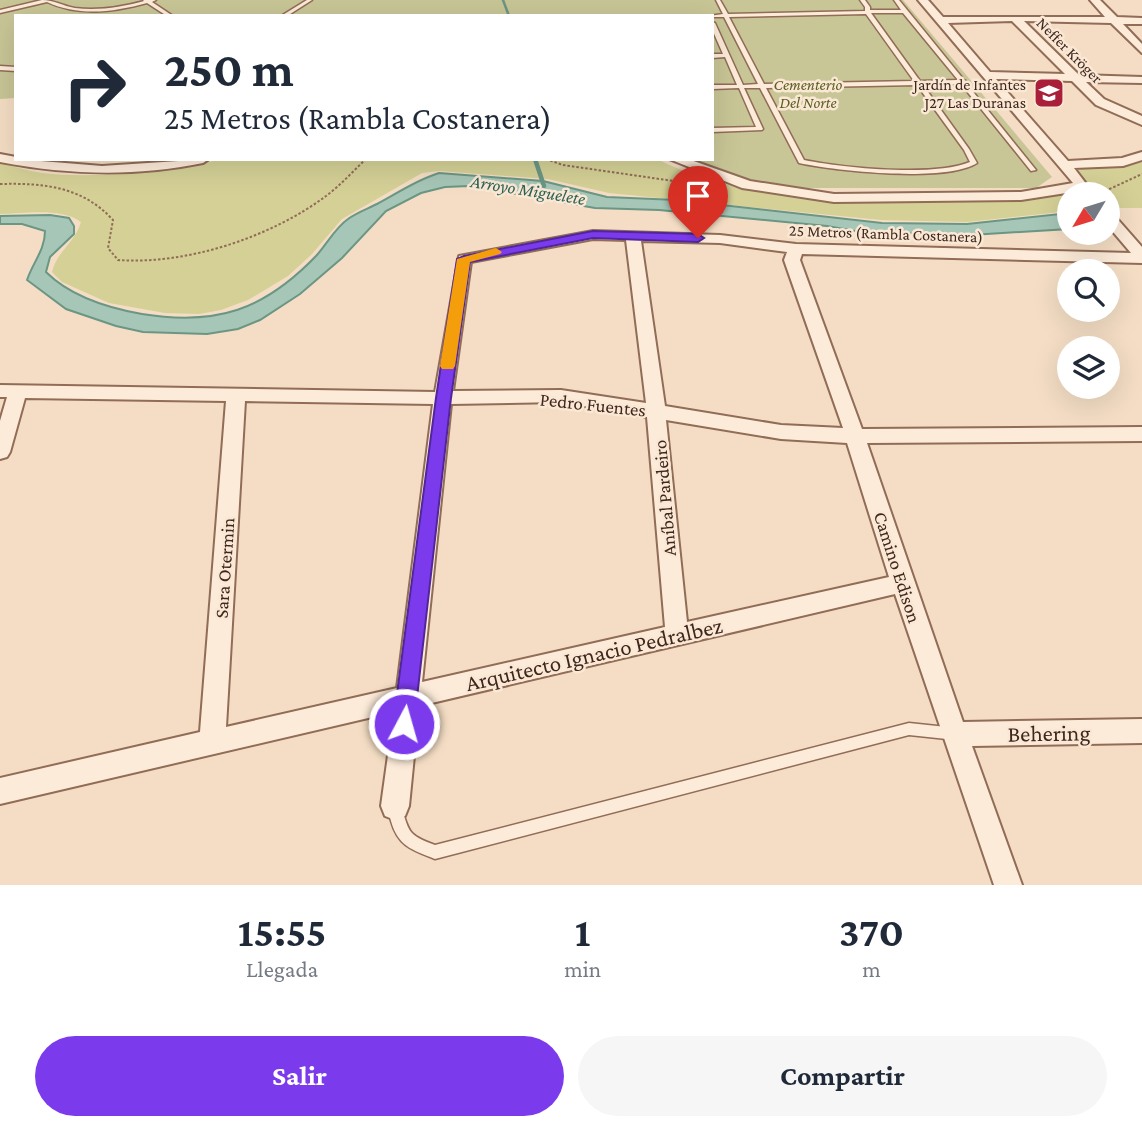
<!DOCTYPE html>
<html lang="es">
<meta charset="utf-8">
<style>
body{margin:0;font-family:"Crimson Pro",serif;background:#f6f6f7;color:#1f2937;height:100vh;display:flex;flex-direction:column;font-size:26px;white-space:nowrap}
*{box-sizing:border-box;margin:0}
p{font-size:23px;color:#747a83}
.icon{flex:none;width:38px;height:38px;fill:none;stroke:currentColor;stroke-width:2;stroke-linecap:round;stroke-linejoin:round}
.map{position:relative;height:885px;overflow:hidden}
.sheet{display:flex;flex-direction:column;background:#fff;flex:1}
.sheet>*{flex:none}
.hud{position:absolute;left:14px;top:14px;width:700px;height:147px;border-radius:0px;box-shadow:0 7px 28px #0002;background:#fff;color:#1f2937;overflow:hidden}
.needle{width:46px;rotate:232deg}
.fabs{position:absolute;left:1057px;top:182px;display:grid;gap:14px}
.fabs a{display:grid;place-items:center;width:63px;height:63px;border-radius:50%;background:#fff;box-shadow:0 7px 28px #0002;font-size:35px}
.pin{position:absolute;display:grid;place-items:center;width:60px;height:60px;color:#fff;margin:-72px -30px;border-radius:50% 50% 50% 0;rotate:-45deg;box-shadow:0 0 7px #0007}
.pin .icon{rotate:45deg}
.me{position:absolute;width:77px;margin:-38px;rotate:6deg;stroke-linejoin:round;filter:drop-shadow(0 0 5px #0008)}
.turn{display:flex;align-items:center;gap:24px;height:147px;padding:0 35px;font-size:32px}
.turn .icon{width:91px;height:91px;stroke-width:2.5}
.turn b{display:block;font-size:49px;line-height:60px}
.eta{display:flex;justify-content:space-evenly;align-items:center;height:119px;text-align:center}
.eta b{font-size:42px;font-weight:700;line-height:49px}
.action{display:flex;gap:14px;margin-top:auto;padding:14px 35px}
.action a{flex:1;height:80px;border-radius:42px;background:#7c3aed;color:#fff;font-size:28px;font-weight:700;line-height:80px;text-align:center}
.action a+a{background:#f6f6f7;color:#1f2937}
.map>svg:first-child{display:block}
</style>
<div class="map">
<svg width="1142" height="885" viewBox="0 0 1142 885">
<rect width="100%" height="100%" fill="#f4ddc4"/>
<g fill="#d4d096">
<path d="M221 159H657C746 204 864 204 961 201 1000 199 1039 199 1078 192L1079 194H1069V211L967 222 881 220 609 193 548 179 439 171 422 173 342 219 312 254 288 276 248 300 221 310 199 314 165 313 109 303 62 282 52 272C57 251 75 243 81 222 60 207 24 214 0 214V163C14 166 28 171 42 173 90 179 176 172 221 159Z"/>
<path d="M1142 162V208H1111L1108 204V194H1098L1077 171 1084 168Z"/>
</g>
<path fill="#c8c596" d="M0 0H903L1052 177 1036 188H793L753 181 689 159H712V16H16V98L0 99Z"/>
<path fill="#a6c6b7" stroke="#6b9684" stroke-width="2" d="M439 173 543 181 607 197 677 200 882 223 967 224 1069 213V229L971 235 861 232 827 226 659 210 595 208 469 186 445 187 421 193 386 211 342 258 300 294 260 320 238 329 207 334 143 332 116 326 66 309 27 280C33 262 45 250 45 231L22 224H0V216L50 215 69 218 74 226V234L50 257 46 272C71 297 108 308 142 314 217 326 264 310 316 256 327 244 335 228 348 219 356 213 367 209 377 204 398 193 416 180 439 173Z"/>
<g fill="none" stroke-linecap="round" stroke-linejoin="round">
<path stroke="#6b9684" stroke-width="2.5" d="M503 0 509 16"/>
<path stroke="#6b9684" stroke-width="4.5" d="M535 159 544 186"/>
<g stroke="#916c57" stroke-width="3">
<g id="service">
<path d="M42 0C54 0 63 6 75 8 98 11 122 7 144 1L143 0H156L152 2 173 16H167L147 3C114 12 79 17 47 2L0 13V10Z"/>
<path d="M307 0H312L287 16H281Z"/>
<path d="M716 0H720L728 14 865 11V7L860 0H865L870 7V10H901L894 0H899L964 80 966 81V83L1036 170 1031 171 961 84 923 85 969 149 977 163C946 183 836 171 799 163L760 88H744L763 129 762 130 712 132V128L756 127 739 88 712 89V85H737L725 57 712 58V54H723L712 29V22L715 23 743 85 758 84 724 17H712V16H709L723 14ZM871 13H903L958 80 920 81ZM866 14 914 81 764 84 729 17ZM917 85 964 150 970 162C934 177 843 168 804 160L766 88Z"/>
<path d="M0 66 16 67V71L0 70Z"/>
<path d="M909 723 956 728 961 730 962 734 961 738 956 740 909 735 435 859C412 850 398 846 391 821 389 814 388 810 390 804L395 802 400 804C410 831 405 834 435 845Z"/>
</g>
</g>
<g stroke="#916c57" stroke-width="4">
<g id="minor">
<path d="M918 0H928L943 17H1105L1090 0H1100L1117 17 1142 18V24H1123L1142 44V53L1111 23 1024 21 1079 75 1142 77V83L1086 82 1104 99 1142 116V125L1096 105 1072 81 996 79 1068 161 1122 158 1142 152V160L1123 166 1074 168 1094 194H1082L1079 191 1021 200 834 202 742 188 669 159H688L750 181 834 194 1021 192 1073 183ZM1012 21 1065 74 990 72 948 23Z"/>
<path d="M0 154 16 157V159L102 166 209 159 203 163C135 177 68 175 0 162Z"/>
<path d="M1108 213 1113 214 1142 247V263L802 254 800 260 862 429 1142 427V441L867 443 963 722 1142 719V743L972 746 1022 885H994L895 594 419 706 409 806 405 816 395 820 385 816 381 806 394 712 0 804V778L200 732 226 401 25 398 10 452 7 457 0 459V421L7 397H0V385L435 392 459 256 593 231 720 235 796 244 1131 253 1108 226ZM593 239 626 240 646 403 561 390 453 391 471 262ZM641 241 720 243 787 252 784 260 843 428 781 425 665 406ZM245 401 433 404 397 688 226 727ZM561 402 647 417 665 627 422 682 451 404ZM666 420 781 439 847 443 889 577 687 622Z"/>
</g>
</g>
<g stroke="#916c57" stroke-width="2" stroke-dasharray="2.5 2" stroke-linecap="butt">
<path d="M546 159 563 165 715 187"/>
<path d="M0 184C43 183 82 186 113 220L108 248 118 260C187 265 271 237 326 196 341 185 353 171 366 159"/>
<path d="M1101 193 1142 174"/>
</g>
<use href="#service" fill="#fdebd9" fill-rule="evenodd"/>
<use href="#minor" fill="#fdebd9" fill-rule="evenodd"/>
</g>
<path fill="#7c3aed" stroke="#51269a" stroke-width="2" d="M593 231 698 234 704 238 698 242 593 238 470 262 451 398 414 724 411 732 404 735 396 732 393 724 436 398 457 259 464 256Z"/>
<path fill="#f59e0b" d="M496 248 502 252 500 254 470 262 455 366 453 369H442L440 366 457 259Z"/>
<defs>
<g id="school-square" transform="scale(1.575)"><rect x="-9" y="-9" width="18" height="18" rx="4" fill="#a91f39" stroke="#fae8d5"/><path d="M0-5L7-2L0 1L-7-2ZM-4 1L0 2.5L4 1V4Q0 6-4 4Z" fill="#fff"/></g>
</defs>
<g fill-rule="evenodd">
<use href="#school-square" x="1049" y="93"/>
</g>
<g text-anchor="middle" stroke-width="5" stroke-linejoin="round" paint-order="stroke">
<g font-size="16" fill="#3f271d" stroke="#fae8d5">
<text transform="translate(1070 50) rotate(45)" y="6">Neffer Kröger</text>
<text transform="translate(886 233) rotate(2)" y="6">25 Metros (Rambla Costanera)</text>
</g>
<g font-size="16" font-style="italic" fill="#5a5f21" stroke="#fae8d5">
<text x="808" y="90">Cementerio<tspan x="808" dy="18">Del Norte</tspan></text>
</g>
<g font-size="16" fill="#3f271d" stroke="#fae8d5" text-anchor="end">
<text x="1026" y="90">Jardín de Infantes<tspan x="1026" dy="18">J27 Las Duranas</tspan></text>
</g>
<g font-size="18" font-style="italic" fill="#2b6154" stroke="#fae8d5">
<text transform="translate(528 190) rotate(9)" y="6">Arroyo Miguelete</text>
</g>
<g font-size="19" fill="#3f271d" stroke="#fae8d5">
<text transform="translate(593 404) rotate(6)" y="7">Pedro Fuentes</text>
<text transform="translate(664 498) rotate(-95)" y="7">Aníbal Pardeiro</text>
<text transform="translate(898 567) rotate(72)" y="7">Camino Edison</text>
<text transform="translate(224 568) rotate(-86)" y="7">Sara Otermin</text>
</g>
<g font-size="23" fill="#3f271d" stroke="#fae8d5">
<text transform="translate(594 654) rotate(-13)" y="8">Arquitecto Ignacio Pedralbez</text>
<text transform="translate(1049 733) rotate(-1)" y="8">Behering</text>
</g>
</g>
</svg>
<div class="fabs">
<a><svg class="needle" viewBox="-14 -14 28 28"><path d="M0-13l5 13h-10z" fill="#e53935"/><path d="M0 13l5-13h-10z" fill="#747a83"/></svg></a>
<a><svg class="icon" aria-label="search" viewBox="0 0 24 24"><circle cx="10" cy="10" r="6"/><path d="M15 15l6 6"/></svg></a>
<a><svg class="icon" aria-label="layers" viewBox="0 0 24 24"><path d="M12 4l9 5-9 5-9-5zM3 14l9 5 9-5"/></svg></a>
</div>
<div class="pin" style="left:698px;top:238px;background:#d93025"><svg class="icon" aria-label="arrive" viewBox="0 0 24 24"><path d="M6 21V4h12l-3 4 3 4H6"/></svg></div>
<svg class="me" style="left:404px;top:724px" viewBox="-20 -20 40 40"><circle r="17" fill="#7c3aed" stroke="#fff" stroke-width="3"/><path d="M0-11L8 9 0 5-8 9z" fill="#fff"/></svg>
<div class="hud">
<div class="turn"><svg class="icon" aria-label="right" viewBox="0 0 24 24"><path d="M7 20v-9h11M14 6l5 5-5 5"/></svg><div><b>250 m</b>25 Metros (Rambla Costanera)</div></div>
</div>
</div>
<section class="sheet">
<div class="eta">
<div><b>15:55</b><p>Llegada</p></div>
<div><b>1</b><p>min</p></div>
<div><b>370</b><p>m</p></div>
</div>
<div class="action"><a>Salir</a><a>Compartir</a></div>
</section>
